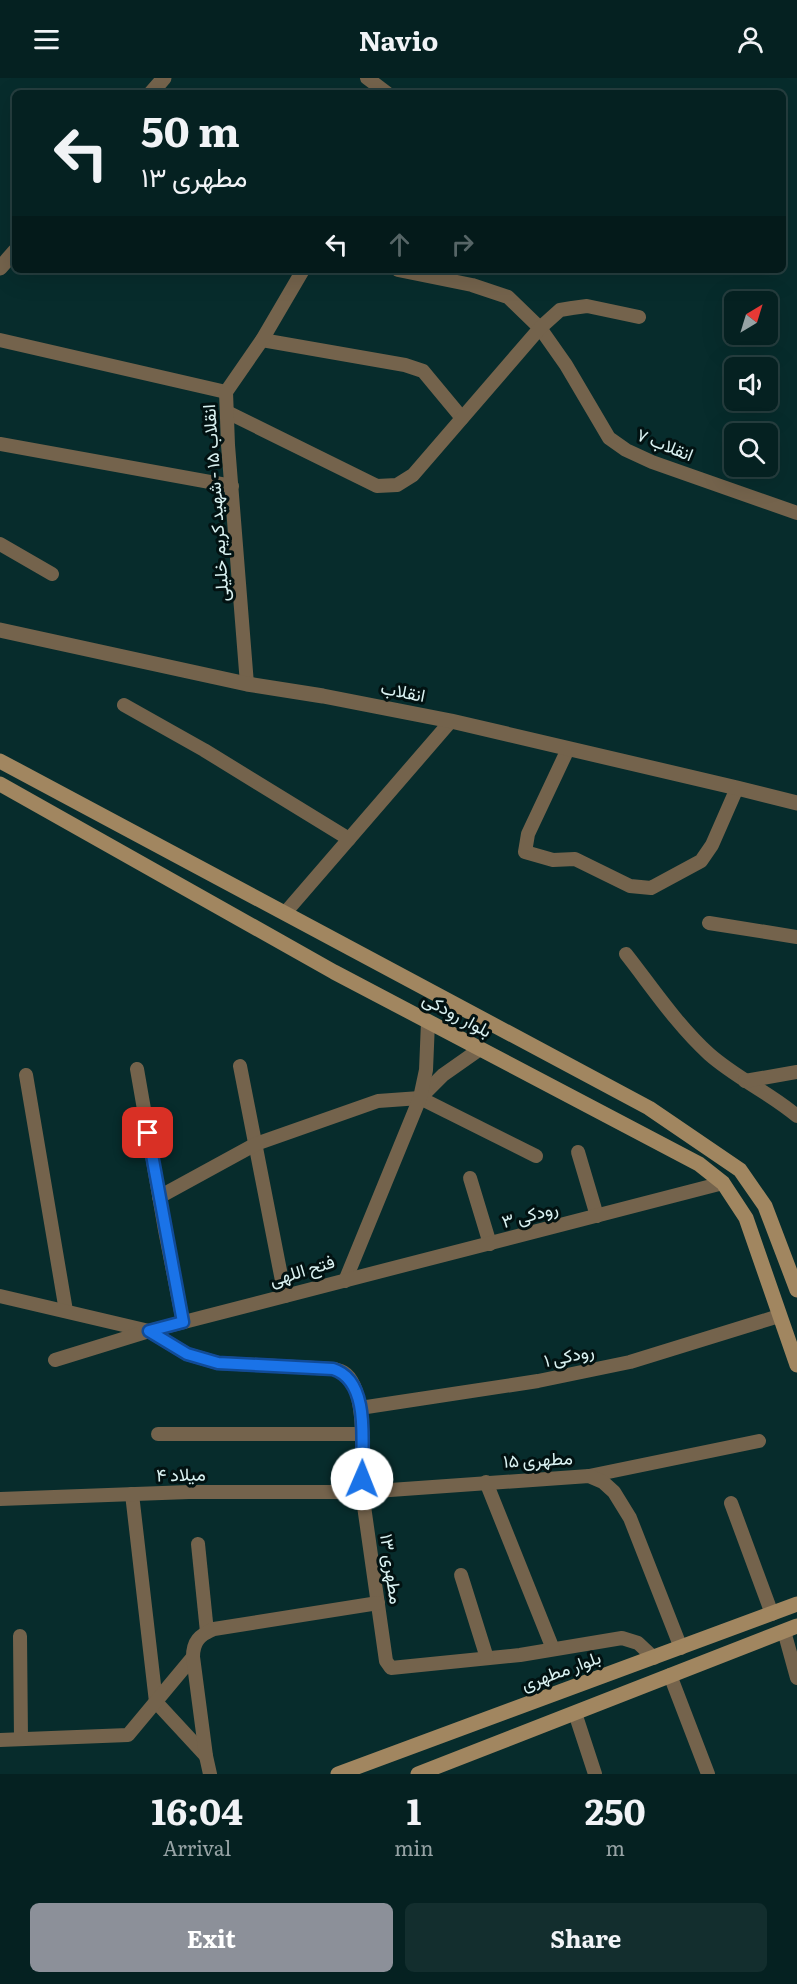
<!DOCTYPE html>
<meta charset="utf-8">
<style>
body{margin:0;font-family:Literata,Vazirmatn,serif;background:#132e2e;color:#f1f3f6;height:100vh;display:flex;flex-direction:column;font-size:22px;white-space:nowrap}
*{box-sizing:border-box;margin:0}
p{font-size:20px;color:#97a3a5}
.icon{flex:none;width:33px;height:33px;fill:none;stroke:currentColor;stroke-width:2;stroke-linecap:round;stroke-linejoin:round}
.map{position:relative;height:1696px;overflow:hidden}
.panel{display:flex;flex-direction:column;background:#052121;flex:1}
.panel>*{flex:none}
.banner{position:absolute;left:12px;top:12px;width:774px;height:183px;border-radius:9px;box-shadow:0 6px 24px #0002,0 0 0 2px #263e3f;background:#052121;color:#f1f3f6;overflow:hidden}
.needle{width:39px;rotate:38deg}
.tools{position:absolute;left:724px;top:213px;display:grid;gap:12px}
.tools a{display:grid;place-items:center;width:54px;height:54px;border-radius:9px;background:#052121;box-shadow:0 6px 24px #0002,0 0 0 2px #263e3f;font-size:30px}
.pin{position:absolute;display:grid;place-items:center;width:51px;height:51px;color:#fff;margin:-26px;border-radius:12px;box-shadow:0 3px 9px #0006}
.me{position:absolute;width:66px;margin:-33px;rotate:1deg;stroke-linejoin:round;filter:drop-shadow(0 0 4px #0008)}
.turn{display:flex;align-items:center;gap:21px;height:126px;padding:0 30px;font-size:27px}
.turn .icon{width:78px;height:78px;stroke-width:2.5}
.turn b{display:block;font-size:42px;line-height:51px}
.lanes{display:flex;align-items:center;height:57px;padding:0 30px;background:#0003;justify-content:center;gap:30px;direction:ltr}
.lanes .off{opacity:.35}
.eta{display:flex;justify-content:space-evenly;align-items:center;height:102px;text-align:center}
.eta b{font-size:36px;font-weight:700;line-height:42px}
.button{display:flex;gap:12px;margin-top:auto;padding:12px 30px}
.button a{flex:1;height:69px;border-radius:9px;background:#8c9099;color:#fff;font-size:24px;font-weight:700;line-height:69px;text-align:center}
.button a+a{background:#132e2e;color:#f1f3f6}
header{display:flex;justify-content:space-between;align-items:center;height:78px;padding:0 30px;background:#052121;font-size:27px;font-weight:700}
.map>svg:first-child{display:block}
</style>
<header><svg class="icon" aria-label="menu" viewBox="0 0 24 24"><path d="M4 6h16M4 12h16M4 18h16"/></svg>Navio<svg class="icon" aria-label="person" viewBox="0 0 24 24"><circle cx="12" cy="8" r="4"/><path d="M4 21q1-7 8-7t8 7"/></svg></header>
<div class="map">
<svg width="797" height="1696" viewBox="0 0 797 1696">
<rect width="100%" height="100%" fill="#072c2c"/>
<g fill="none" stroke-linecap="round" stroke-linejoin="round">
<g stroke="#74634c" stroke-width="14">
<path d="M367 0 387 15"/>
<path d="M398 192 472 207 508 219 540 250 566 287 609 360 626 372 652 384 797 435"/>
<path d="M0 262 226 314"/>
<path d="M262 262 405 287 423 293 462 340"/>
<path d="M227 334 377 408 397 407 413 397 540 250 560 232 572 230 587 228 639 239"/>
<path d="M0 366 232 408"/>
<path d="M0 466 52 496"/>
<path d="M247 606 228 367 226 314 262 262 303 192"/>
<path d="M124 627 204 672 349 761"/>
<path d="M568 671 528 756 525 774 553 782 575 781 630 808 651 810 701 783 712 767 737 710"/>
<path d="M285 835 451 643"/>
<path d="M709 845 797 859"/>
<path d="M626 876C652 909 677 947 709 976 736 1000 770 1015 797 1038"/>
<path d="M240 988 285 1218"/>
<path d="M137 991 165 1152 183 1244"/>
<path d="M26 997 66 1233"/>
<path d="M745 1003 797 994"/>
<path d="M420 1020 536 1078"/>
<path d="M420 1020 443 997 480 971"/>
<path d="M578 1074 597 1138"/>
<path d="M470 1100 490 1166"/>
<path d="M159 1119 256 1066 378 1023 420 1020"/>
<path d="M345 1203 420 1020 426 992 428 944"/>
<path d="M0 1218 149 1253 187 1276 218 1285 334 1291C337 1292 340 1292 343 1294 369 1309 361 1388 362 1414L386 1583 391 1590 520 1577 622 1560 638 1565 654 1580"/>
<path d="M55 1282 149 1253 723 1105"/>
<path d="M360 1330 538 1303 630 1284 779 1238"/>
<path d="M158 1356H363"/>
<path d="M589 1398 759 1363"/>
<path d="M486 1404 553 1571"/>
<path d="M132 1416 156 1624 206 1678"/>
<path d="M0 1421 189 1414H362L589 1398 603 1404 614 1414 630 1440 681 1570"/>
<path d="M731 1425 772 1536"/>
<path d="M198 1466 207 1554"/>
<path d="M461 1497 487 1580"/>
<path d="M784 1553 797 1600"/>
<path d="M20 1558 21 1661"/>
<path d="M670 1597 708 1696"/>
<path d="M575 1635 595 1696"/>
<path d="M0 1662 128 1657 193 1579"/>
<path d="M210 1696 206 1678 193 1579C193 1564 199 1557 214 1551L378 1525"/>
</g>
<g stroke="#74634c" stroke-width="15">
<path d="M151 15 164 0"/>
<path d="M0 190 15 173"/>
<path d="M0 552 247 606 323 618 451 643 737 710 797 725"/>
</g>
<g stroke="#a18660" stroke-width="15">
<path d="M0 683 649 1030 740 1092 765 1128 797 1212"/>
<path d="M0 706 334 894 699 1086 723 1105 746 1140 797 1287"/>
<path d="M338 1696 797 1526"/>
<path d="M418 1696 797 1548"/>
</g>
</g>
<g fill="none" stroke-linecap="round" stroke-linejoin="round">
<g stroke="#114b97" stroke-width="15">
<path id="route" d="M148 1055 183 1244 149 1253 187 1276 218 1285 333 1291C372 1303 361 1370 362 1401"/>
</g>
<use href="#route" stroke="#1a73e8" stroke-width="10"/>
</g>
<g text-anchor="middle" stroke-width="6" stroke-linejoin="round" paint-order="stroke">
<g font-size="18" fill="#daf2f2" stroke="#021212">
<text transform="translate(665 367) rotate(22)" y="6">انقلاب ۷</text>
<text transform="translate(216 425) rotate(-94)" y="6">انقلاب ۱۵ - شهید کریم خلیلی</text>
<text transform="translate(403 614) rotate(11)" y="6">انقلاب</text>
<text transform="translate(457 937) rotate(28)" y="6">بلوار رودکی</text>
<text transform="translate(530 1137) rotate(-15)" y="6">رودکی ۳</text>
<text transform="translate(302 1193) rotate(-17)" y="6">فتح اللهی</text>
<text transform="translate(569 1278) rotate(-12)" y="6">رودکی ۱</text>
<text transform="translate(538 1382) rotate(-3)" y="6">مطهری ۱۵</text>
<text transform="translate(181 1397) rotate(-1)" y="6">میلاد ۴</text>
<text transform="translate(391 1491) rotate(82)" y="6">مطهری ۱۳</text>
<text transform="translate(561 1593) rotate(-20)" y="6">بلوار مطهری</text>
</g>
</g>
</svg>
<div class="tools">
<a><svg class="needle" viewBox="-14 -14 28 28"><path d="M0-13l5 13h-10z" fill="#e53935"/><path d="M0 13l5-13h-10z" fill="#97a3a5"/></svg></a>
<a><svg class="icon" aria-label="sound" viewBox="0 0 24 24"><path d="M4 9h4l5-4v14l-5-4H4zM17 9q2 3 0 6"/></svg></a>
<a><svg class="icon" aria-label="search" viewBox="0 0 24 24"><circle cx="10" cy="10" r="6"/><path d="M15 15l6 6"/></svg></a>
</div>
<div class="pin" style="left:148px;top:1055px;background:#d93025"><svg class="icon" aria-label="arrive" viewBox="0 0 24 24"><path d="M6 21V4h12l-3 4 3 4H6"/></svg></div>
<svg class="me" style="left:362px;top:1401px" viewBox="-20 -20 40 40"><circle r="19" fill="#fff"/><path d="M0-13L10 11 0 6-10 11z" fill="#1a73e8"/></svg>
<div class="banner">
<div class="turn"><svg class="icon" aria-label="left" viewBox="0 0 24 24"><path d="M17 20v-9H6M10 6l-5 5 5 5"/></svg><div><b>50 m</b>مطهری ۱۳</div></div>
<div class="lanes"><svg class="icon" aria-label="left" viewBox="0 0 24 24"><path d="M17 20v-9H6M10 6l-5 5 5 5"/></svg><svg class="icon off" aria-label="ahead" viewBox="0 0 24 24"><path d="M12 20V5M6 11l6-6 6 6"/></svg><svg class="icon off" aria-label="right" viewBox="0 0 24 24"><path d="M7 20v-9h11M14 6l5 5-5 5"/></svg></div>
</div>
</div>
<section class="panel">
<div class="eta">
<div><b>16:04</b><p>Arrival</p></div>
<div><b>1</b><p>min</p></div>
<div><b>250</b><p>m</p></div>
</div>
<div class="button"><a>Exit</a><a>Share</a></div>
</section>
